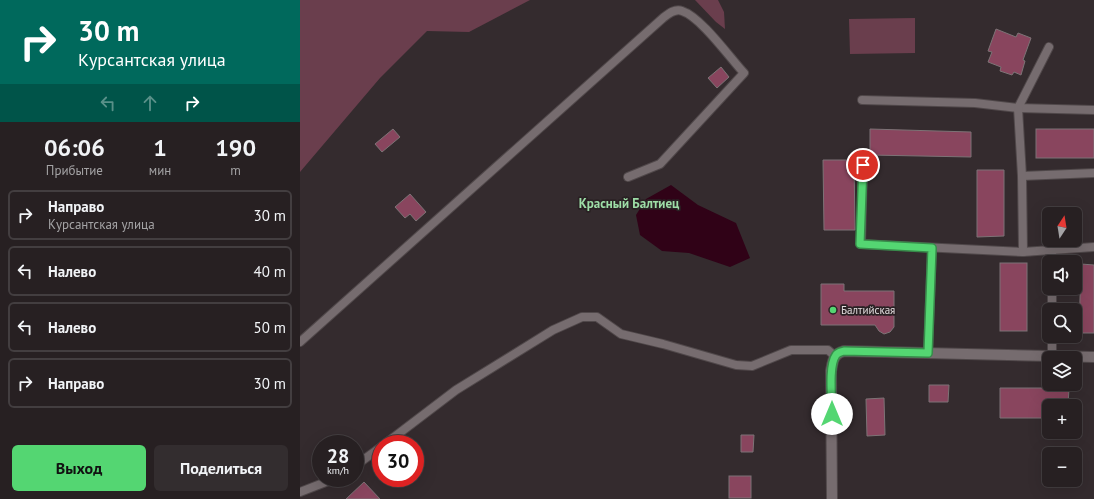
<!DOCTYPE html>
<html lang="ru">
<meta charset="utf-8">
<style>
body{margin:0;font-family:"PT Sans",sans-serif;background:#332d2f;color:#f1f3f6;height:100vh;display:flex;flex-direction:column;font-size:15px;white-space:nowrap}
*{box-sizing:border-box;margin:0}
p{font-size:13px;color:#a4a3a5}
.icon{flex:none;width:22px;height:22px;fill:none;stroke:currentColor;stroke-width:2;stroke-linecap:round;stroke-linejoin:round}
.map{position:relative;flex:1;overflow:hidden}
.details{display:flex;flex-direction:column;background:#272022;width:300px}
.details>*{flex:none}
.banner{background:#00695c;color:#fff;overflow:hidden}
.needle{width:26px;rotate:12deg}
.tools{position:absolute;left:742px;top:207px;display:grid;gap:8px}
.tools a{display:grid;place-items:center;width:40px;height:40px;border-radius:6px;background:#272022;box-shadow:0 4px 16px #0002,0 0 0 1px #433e40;font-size:20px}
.speed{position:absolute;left:12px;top:435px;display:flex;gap:8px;font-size:20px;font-weight:700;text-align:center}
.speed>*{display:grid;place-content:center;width:52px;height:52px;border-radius:50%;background:#272022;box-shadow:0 4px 16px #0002,0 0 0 1px #433e40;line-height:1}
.speed small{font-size:10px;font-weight:400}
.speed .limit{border:6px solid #d22;background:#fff;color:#111}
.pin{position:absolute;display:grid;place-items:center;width:34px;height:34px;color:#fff;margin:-17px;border:2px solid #fff;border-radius:50%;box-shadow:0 1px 4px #0007}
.me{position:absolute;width:44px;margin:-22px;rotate:0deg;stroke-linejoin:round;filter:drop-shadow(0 0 3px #0008)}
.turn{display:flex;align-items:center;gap:14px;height:84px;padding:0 12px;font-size:18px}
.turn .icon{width:52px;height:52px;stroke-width:2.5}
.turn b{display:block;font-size:28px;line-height:34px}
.lanes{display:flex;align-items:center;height:38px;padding:0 12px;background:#0003;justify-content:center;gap:20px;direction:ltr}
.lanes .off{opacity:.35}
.eta{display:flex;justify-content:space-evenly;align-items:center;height:68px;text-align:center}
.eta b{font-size:24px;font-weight:600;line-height:28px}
.button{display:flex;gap:8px;margin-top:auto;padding:8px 12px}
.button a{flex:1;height:46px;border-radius:6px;background:#54d672;color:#111;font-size:16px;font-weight:600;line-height:46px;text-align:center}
.button a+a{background:#332d2f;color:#f1f3f6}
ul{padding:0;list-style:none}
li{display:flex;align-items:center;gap:12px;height:50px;margin:0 8px 6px;padding:0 4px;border:2px solid #433e40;border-radius:6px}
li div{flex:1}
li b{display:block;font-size:15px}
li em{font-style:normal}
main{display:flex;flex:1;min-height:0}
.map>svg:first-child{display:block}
</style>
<main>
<section class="details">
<div class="banner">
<div class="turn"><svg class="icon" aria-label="right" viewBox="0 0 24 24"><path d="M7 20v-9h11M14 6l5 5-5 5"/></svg><div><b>30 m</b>Курсантская улица</div></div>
<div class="lanes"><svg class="icon off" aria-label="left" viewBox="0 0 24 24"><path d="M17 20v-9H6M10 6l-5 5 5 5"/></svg><svg class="icon off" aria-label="ahead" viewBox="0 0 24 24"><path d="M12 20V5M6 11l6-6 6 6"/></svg><svg class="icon" aria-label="right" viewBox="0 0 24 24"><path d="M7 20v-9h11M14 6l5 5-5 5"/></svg></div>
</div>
<div class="eta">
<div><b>06:06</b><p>Прибытие</p></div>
<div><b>1</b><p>мин</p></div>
<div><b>190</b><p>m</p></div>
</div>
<ul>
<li><svg class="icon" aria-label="right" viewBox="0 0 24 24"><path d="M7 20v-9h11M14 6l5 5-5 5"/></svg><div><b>Направо</b><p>Курсантская улица</p></div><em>30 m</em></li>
<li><svg class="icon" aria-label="left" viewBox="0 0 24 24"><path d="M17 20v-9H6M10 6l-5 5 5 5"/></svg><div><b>Налево</b></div><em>40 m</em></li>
<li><svg class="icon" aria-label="left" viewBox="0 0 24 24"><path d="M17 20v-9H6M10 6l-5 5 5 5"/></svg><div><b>Налево</b></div><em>50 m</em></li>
<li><svg class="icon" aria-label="right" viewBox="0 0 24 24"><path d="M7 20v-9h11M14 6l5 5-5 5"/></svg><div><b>Направо</b></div><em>30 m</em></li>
</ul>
<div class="button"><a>Выход</a><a>Поделиться</a></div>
</section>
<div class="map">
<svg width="794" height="499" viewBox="0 0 794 499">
<rect width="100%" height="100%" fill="#342b2e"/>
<g fill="#6a3e4d">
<path d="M0 0H230L169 32 127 31 80 78 0 172Z"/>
<path d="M395 0H418L424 12 425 29 416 22Z"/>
<path d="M615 18V53L550 54 549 19Z"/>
</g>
<path fill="#300217" d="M371 185 398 205 436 223 450 258 430 267 389 253 362 251 340 235 336 215 346 199Z"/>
<g fill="#89455e" stroke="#7d7376">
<path d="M696 29 716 37 718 33 731 38 723 60 725 61 721 75 714 72 712 75 700 71 701 67 688 62 692 52 688 51Z"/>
<path d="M421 67 429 77 417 88 408 78Z"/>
<path d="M93 129 100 137 82 152 75 144Z"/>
<path d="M570 129 671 132V157L570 155Z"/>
<rect x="736" y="129" width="58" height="29"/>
<path d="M523 160H554L555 230H524Z"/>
<path d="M677 170H704V236L677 237Z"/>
<path d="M110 194 126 212 116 221 110 214 105 218 95 207Z"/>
<rect x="700" y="263" width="27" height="68"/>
<path d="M781 264 794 265V333H779Z"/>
<path d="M521 284H544V291H594V327L590 332 584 334 579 331 575 325H521Z"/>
<path d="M629 385H649L648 402H629Z"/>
<path d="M700 388H769L768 406H749V418H700Z"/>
<path d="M584 398 585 435 567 436 566 399Z"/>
<path d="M441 435H454L453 452H441Z"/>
<rect x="429" y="476" width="22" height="22"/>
<path d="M64 482 80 499H46Z"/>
</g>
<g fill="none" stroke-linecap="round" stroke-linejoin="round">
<g stroke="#50484a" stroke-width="10">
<g id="service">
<path d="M562 100 675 103 718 108 794 110"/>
<path d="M563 165 561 244 723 252 794 247"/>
<path d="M722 176 794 173"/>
<path d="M723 252 722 176 718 108 749 47"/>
<path d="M752 262V250"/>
<path d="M752 310V288"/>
<path d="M0 342 363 18C368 14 375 8 382 11 401 17 430 58 444 73L360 164 328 177"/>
<path d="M628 353 632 248"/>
<path d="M752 357V336"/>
<path d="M85 444 156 390 253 330 282 317H297L321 334 363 344 436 365 452 366 491 350H528L535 356"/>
<path d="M55 466 81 447"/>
<path d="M0 492 36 478"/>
</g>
</g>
<g stroke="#50484a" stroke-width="12">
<path id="minor" d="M532 499 531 371C533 361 533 354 544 351L794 357"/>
</g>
<use href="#service" stroke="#766c6f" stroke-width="8"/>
<use href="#minor" stroke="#766c6f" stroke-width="10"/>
</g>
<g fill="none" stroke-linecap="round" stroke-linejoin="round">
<g stroke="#378b4a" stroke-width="10">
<path id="route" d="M532 414C532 399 528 366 536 355 538 352 541 352 544 351L628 353 632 248 560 244 563 165"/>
</g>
<use href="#route" stroke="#54d672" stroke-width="7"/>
</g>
<circle fill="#54d672" stroke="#2a2124" stroke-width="1.5" cx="533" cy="310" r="4"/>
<g text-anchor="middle" stroke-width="3.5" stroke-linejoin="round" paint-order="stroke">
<g font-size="11" fill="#e3dddf" stroke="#2a2124" text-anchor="start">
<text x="541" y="314">Балтийская</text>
</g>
<g font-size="13" font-weight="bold" fill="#9edea7" stroke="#2a2124">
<text x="329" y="208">Красный Балтиец</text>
</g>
</g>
</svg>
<div class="tools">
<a><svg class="needle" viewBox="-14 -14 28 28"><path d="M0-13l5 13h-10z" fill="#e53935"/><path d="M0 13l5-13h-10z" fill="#a4a3a5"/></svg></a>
<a><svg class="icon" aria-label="sound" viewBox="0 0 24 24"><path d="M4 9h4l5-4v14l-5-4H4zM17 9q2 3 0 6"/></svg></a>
<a><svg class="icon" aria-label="search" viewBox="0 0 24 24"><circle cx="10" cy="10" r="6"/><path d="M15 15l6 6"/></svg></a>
<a><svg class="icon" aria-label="layers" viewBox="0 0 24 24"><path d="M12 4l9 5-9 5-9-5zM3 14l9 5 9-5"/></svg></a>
<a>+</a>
<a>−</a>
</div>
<div class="speed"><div>28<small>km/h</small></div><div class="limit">30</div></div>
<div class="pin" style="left:563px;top:165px;background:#d93025"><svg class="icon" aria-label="arrive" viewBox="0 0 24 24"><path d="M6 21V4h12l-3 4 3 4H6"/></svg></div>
<svg class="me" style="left:532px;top:414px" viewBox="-20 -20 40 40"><circle r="19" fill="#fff"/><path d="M0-13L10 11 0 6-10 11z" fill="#54d672"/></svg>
</div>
</main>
